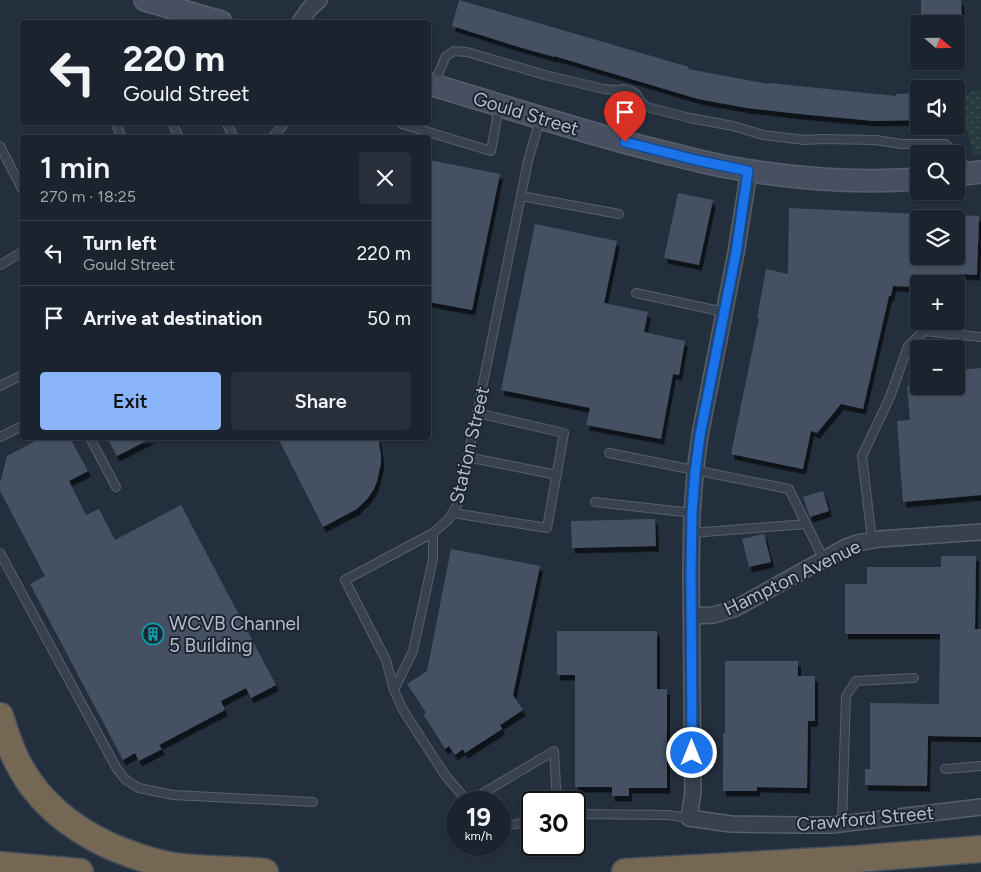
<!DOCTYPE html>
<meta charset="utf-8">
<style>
body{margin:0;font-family:Figtree,sans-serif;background:#282f3a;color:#f1f3f6;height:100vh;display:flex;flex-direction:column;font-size:19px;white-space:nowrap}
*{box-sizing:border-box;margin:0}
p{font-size:16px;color:#a0a4aa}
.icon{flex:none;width:28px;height:28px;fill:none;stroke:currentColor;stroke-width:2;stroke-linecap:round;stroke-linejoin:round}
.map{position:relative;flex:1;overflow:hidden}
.panel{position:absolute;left:20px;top:135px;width:411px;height:305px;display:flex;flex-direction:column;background:#1b232e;border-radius:5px;box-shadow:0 1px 4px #0004,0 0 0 1px #39404a}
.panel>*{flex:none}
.top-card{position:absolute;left:20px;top:20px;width:411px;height:105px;border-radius:5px;box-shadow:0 1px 4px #0004,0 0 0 1px #39404a;background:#1b232e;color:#f1f3f6;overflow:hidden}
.needle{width:32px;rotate:110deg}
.controls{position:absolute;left:910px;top:15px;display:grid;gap:10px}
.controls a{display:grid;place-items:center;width:55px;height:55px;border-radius:5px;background:#1b232e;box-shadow:0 1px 4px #0004,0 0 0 1px #39404a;font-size:25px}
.speed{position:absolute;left:446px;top:791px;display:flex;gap:10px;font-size:25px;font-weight:700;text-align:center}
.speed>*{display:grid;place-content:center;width:65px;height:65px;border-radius:50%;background:#1b232e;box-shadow:0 1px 4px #0004,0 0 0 1px #39404a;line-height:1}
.speed small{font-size:12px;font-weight:400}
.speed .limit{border:2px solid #111;border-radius:8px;background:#fff;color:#111}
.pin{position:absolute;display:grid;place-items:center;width:42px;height:42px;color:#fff;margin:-51px -21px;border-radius:50% 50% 50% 0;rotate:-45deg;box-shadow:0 0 5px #0007}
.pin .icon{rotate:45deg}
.me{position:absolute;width:55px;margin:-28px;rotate:0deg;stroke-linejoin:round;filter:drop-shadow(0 0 4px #0008)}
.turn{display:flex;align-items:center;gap:18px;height:105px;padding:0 20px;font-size:22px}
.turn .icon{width:65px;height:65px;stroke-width:2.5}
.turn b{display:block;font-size:35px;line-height:42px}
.round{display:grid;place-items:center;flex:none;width:52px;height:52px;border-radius:5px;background:#282f3a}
.summary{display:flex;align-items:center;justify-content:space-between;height:85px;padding:0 20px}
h1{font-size:30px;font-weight:600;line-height:38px}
.button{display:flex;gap:10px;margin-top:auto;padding:10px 20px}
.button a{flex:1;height:58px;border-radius:5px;background:#8ab4f8;color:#111;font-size:20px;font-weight:600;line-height:58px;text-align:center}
.button a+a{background:#282f3a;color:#f1f3f6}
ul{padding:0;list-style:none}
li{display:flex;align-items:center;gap:15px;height:65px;padding:0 20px;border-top:1px solid #39404a}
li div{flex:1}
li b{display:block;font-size:19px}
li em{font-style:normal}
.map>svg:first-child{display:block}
</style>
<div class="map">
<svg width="981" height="872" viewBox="0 0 981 872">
<defs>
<pattern id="green-dots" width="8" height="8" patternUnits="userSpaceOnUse" patternTransform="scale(1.25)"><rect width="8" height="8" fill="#263c3f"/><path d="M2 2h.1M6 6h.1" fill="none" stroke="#435659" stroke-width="1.8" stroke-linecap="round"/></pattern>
<filter id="shadow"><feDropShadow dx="3" dy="5.5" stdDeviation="0" flood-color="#0009"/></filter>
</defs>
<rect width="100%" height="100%" fill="#242f3e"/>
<path fill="url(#green-dots)" d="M981 89V154L974 155 958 96Z"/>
<g fill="#455162" filter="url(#shadow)">
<path d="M459 0 689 67 688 69 768 84 769 83 896 96V94L919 93V120L875 121 809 115 747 108 698 99 554 56V57L512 45 452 26Z"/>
<path d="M921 0H961L962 24H947V17L921 18Z"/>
<path d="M429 160 500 174 472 310 429 302Z"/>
<path d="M678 193 713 200 699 265 664 258Z"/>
<path d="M789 208 919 214V256H956V215L979 216 977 275 960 274 959 284H919V287L893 286 891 296H889L863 409 841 404 817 433 811 431 803 469 731 454 759 318H757L766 269 788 274Z"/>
<path d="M535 224 617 241 604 303 648 312 644 332 685 341 679 375 673 374 661 439 586 425 590 408 501 390Z"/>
<path d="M981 368V495L903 502 897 421 910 420 907 386H956V370Z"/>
<path d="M41 438H70L88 471 69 481 86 515 99 509 115 540 181 505 276 685 251 698 246 688 221 701 225 710 159 745 162 749 139 761 135 753 123 760 30 584 45 576 0 491V483L7 456Z"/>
<path d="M107 438H152L117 456Z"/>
<path d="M278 438H378L381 455V463L377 481 374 489 368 498 357 509 323 527Z"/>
<path d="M823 491 829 511 810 517 803 497Z"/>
<path d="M655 519 656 546 572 548 571 521Z"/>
<path d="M764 534 771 562 749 567 742 539Z"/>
<path d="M451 549 540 566 513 695 523 710 500 725 502 729 465 753 463 749 455 755 449 746 445 749 423 714 426 713 407 684 427 671Z"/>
<path d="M941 556H976L975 629H981V737L928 736 927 786 865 785V769H870V703L939 704 940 634H845V584H867V567H941Z"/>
<path d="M557 631H657V689H667V788H629V796H612V787H575V675H557Z"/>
<path d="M725 661H798V676H815V721H808L807 788 757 787V791H723V733H725Z"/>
</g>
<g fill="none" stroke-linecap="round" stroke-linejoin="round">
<g stroke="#565f6c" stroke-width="10">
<g id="lane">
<path d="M434 84 446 56 454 51 467 52 545 75 604 89 616 90 624 89 632 91 637 95 641 102 647 107 690 118 733 126 763 135 805 140 822 139 876 140 901 144H945L956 154"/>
<path d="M115 122 122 138"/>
<path d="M172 122 179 138"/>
<path d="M226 122 234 138"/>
<path d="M402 124 491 151 499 107"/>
<path d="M272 138 286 122"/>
<path d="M0 146 22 189"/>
<path d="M956 154 970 172"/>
<path d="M521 196 619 214"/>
<path d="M0 265 22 252"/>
<path d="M636 293 724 312"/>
<path d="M0 386 22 375"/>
<path d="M0 437 22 426"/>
<path d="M90 438 116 487"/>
<path d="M609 453 789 489 824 560"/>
<path d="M467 457 557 475"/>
<path d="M595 502 692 513"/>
<path d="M453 513 547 528 564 433 477 413"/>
<path d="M692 533 806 524"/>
<path d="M872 540 862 456 890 397 908 346 924 331 981 337"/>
<path d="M0 553 117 769 126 780 139 788 173 795 313 802"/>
<path d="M394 690 413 651 433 559V533"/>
<path d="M945 769 981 766"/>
<path d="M468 802 445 775 403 710 394 690 386 660 345 580 433 533 448 520 457 505 477 413 528 161 540 119"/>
<path d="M468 802 554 751 557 802"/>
<path d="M575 814 668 815 689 818"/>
<path d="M500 824C512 827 522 823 532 818"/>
<path d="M842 824 846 696 856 681 914 678"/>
</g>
</g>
<g stroke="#565f6c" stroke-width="18">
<g id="street">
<path d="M300 22 309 9 319 0"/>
<path d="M749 171 736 253 700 435 695 473 692 513 691 574 693 792 689 818 731 824 800 825H832L981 807"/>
<path d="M692 616 714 615 736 608 846 547 857 543 879 539 981 532"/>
</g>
</g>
<g stroke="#565f6c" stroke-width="24">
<g id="secondary">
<path d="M145 0 221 22"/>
<path d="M429 84C505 106 581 132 659 151 680 156 701 162 722 166 786 178 853 184 919 179"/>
<path d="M956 175 981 172"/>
</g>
</g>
<g stroke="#434c59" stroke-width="29">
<g id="highway">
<path d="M0 716C5 731 9 745 16 759 36 801 70 828 112 847 132 855 153 863 174 866 204 870 235 869 265 872"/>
<path d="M0 865 80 872"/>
<path d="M625 872 856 859 981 849"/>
</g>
</g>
<use href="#lane" stroke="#38414e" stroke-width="8"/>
<use href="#street" stroke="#38414e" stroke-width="15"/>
<use href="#secondary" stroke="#465061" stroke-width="21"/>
<use href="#highway" stroke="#746855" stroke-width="26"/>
</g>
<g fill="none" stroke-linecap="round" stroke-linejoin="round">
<g stroke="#114b97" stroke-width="12">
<path id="route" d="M625 142 696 160 748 171 736 253 700 435 695 473 692 513 691 574 692 753"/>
</g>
<use href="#route" stroke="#1a73e8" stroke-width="9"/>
</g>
<defs>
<g id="building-ring" transform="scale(1.125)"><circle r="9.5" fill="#1d2633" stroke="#0f9aa8" stroke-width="1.5"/><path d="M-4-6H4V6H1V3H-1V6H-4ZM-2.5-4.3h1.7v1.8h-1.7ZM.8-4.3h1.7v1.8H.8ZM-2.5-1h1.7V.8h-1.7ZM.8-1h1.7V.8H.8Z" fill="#0f9aa8"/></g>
</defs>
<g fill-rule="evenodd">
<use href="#building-ring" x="153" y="634"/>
</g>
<g text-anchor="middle" stroke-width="4" stroke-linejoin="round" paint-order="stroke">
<g font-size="19" fill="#b4bcc9" stroke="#1d2633">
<text transform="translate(526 113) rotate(17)" y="7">Gould Street</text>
<text transform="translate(469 445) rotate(-77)" y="7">Station Street</text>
<text transform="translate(792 577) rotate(-26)" y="7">Hampton Avenue</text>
<text transform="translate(865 818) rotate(-5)" y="7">Crawford Street</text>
</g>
<g font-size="19" fill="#b4bcc9" stroke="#1d2633" text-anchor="start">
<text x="169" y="630">WCVB Channel<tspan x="169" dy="22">5 Building</tspan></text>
</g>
</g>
</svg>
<div class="controls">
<a><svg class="needle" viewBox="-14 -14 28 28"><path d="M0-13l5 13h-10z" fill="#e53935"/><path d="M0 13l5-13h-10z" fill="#a0a4aa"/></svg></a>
<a><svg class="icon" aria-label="sound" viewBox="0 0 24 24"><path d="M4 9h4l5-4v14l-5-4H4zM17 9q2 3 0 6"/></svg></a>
<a><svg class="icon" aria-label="search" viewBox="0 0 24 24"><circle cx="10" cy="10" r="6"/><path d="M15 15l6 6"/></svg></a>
<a><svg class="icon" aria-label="layers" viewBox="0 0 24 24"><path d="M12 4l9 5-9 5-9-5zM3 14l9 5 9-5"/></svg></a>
<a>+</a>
<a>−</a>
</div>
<div class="speed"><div>19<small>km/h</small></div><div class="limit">30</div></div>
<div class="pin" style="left:625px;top:142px;background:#d93025"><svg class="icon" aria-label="arrive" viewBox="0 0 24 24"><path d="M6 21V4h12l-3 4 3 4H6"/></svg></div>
<svg class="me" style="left:692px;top:753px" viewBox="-20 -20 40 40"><circle r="17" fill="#1a73e8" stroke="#fff" stroke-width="3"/><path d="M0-11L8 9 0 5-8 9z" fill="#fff"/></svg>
<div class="top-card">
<div class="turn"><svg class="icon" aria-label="left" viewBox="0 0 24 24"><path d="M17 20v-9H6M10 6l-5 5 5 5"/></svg><div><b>220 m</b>Gould Street</div></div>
</div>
<section class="panel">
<div class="summary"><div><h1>1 min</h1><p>270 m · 18:25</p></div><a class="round"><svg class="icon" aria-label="close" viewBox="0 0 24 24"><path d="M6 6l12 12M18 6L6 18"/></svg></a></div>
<ul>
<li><svg class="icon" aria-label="left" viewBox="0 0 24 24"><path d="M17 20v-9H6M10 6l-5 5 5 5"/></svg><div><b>Turn left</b><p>Gould Street</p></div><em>220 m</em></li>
<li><svg class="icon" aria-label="arrive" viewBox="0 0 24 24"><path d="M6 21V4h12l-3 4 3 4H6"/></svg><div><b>Arrive at destination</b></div><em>50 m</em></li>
</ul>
<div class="button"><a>Exit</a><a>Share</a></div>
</section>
</div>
